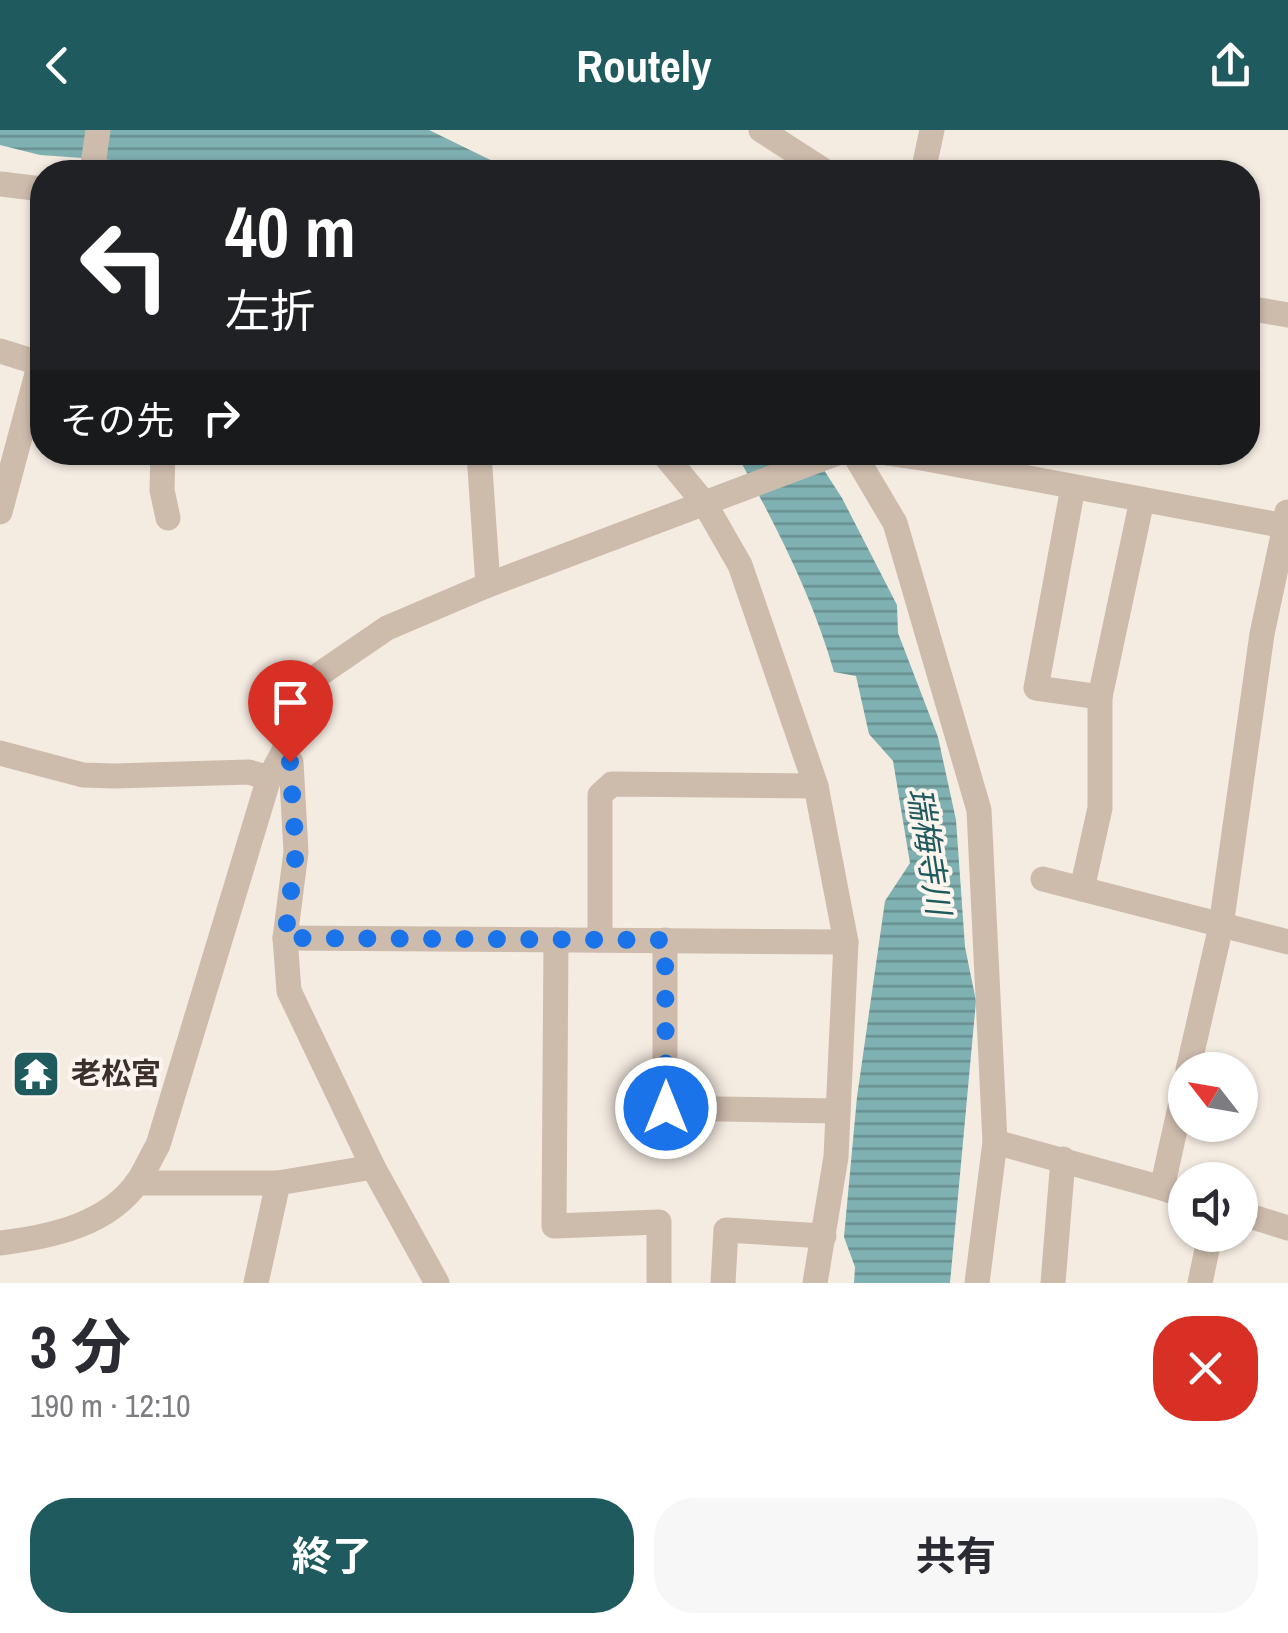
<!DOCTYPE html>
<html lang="ja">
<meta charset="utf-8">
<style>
body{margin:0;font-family:"Archivo Narrow","Noto Sans JP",sans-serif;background:#f7f7f7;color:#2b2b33;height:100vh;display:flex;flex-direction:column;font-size:38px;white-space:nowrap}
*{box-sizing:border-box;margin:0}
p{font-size:32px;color:#7c7c81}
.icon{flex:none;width:55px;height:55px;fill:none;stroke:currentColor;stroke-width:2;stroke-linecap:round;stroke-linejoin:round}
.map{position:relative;height:1153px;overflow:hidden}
.side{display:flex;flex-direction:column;background:#fff;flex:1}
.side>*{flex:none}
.hud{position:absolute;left:30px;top:30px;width:1230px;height:305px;border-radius:40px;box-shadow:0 2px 8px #0004;background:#202124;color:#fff;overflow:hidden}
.needle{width:65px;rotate:301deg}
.tools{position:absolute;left:1168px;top:922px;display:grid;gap:20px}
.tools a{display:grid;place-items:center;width:90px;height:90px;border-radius:50%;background:#fff;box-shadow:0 2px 8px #0004;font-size:50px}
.pin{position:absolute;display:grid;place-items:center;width:85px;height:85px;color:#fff;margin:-102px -42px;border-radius:50% 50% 50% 0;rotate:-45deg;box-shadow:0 0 10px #0007}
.pin .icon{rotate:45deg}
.me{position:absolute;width:110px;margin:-55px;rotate:0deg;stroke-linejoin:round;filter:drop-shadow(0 0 8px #0008)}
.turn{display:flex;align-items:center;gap:35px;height:210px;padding:0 30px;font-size:45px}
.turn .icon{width:130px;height:130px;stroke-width:2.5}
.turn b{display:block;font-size:70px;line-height:85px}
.then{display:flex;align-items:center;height:95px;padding:0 30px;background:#0003;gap:20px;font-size:38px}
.round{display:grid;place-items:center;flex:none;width:105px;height:105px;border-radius:40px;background:#f7f7f7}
.overview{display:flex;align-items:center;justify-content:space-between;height:170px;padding:0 30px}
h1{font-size:60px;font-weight:700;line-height:75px}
.primary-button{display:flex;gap:20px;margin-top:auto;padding:20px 30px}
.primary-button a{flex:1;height:115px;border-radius:40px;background:#1f5a5e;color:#fff;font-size:40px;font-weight:700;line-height:115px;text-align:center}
.primary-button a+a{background:#f7f7f7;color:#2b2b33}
header{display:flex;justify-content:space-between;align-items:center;height:130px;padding:0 30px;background:#1f5a5e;color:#fff;font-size:45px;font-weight:700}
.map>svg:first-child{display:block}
</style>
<header><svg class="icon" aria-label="back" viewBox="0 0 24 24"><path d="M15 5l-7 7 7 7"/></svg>Routely<svg class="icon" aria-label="share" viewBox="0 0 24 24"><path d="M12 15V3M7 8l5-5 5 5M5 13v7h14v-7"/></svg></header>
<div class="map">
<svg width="1288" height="1153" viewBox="0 0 1288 1153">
<defs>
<pattern id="water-rules" width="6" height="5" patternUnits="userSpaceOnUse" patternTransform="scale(2.5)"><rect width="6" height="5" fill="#7fb0b2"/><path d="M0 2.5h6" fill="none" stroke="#699091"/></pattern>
</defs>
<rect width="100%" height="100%" fill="#f4ebe1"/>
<g fill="url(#water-rules)">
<path d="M0 0H429L515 42H208L168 34 40 25 0 15Z"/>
<path d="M736 323H813L842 368 897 475 898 503 938 607 956 690 965 817 976 871 950 1153H854L855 1137 844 1107 857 967 885 771 910 733 893 631 869 604 856 546 834 542C812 464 774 392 736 323Z"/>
</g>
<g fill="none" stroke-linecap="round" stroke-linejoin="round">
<g stroke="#cdbbac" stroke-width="25">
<path d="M761 0 826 42"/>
<path d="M92 42 98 0"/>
<path d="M923 42 932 0"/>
<path d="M0 54 42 59"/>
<path d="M1248 178 1288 185"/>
<path d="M0 221 42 234"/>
<path d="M163 322 162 360 168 388"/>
<path d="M471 322 479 324 488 455"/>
<path d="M662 322 705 374 740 435 816 656 846 812 836 1027 815 1153"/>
<path d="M853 322 895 393 979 680 995 1012 977 1153"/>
<path d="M880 322 927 329 1285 396 1287 382"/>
<path d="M1073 357 1036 558 1100 567"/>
<path d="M0 382 42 225"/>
<path d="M0 623 83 645 114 646 249 642 269 648"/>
<path d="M282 625 291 632 296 722 285 808 289 861 373 1037 437 1153"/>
<path d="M1043 749 1288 812"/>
<path d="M1082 759 1100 678V567L1142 370"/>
<path d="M285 808 846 812"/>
<path d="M556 810 554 1096 659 1092V1153"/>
<path d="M600 810V665L612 654 816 656"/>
<path d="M665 810V978L838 981"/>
<path d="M1188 940 1221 796 1262 504 1285 396 1288 397"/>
<path d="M1185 955 1162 1058 1185 1066"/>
<path d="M995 1012 1162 1058"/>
<path d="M137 1053H278"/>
<path d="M1240 1083 1288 1098"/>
<path d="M0 1113C50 1107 109 1095 139 1050 146 1039 151 1027 158 1015L269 648 282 625 314 548 387 498 488 455 840 322"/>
<path d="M256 1153 278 1053 373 1037"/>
<path d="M723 1153 726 1100 824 1106"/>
<path d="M1053 1153 1063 1029"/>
<path d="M1200 1153 1210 1105"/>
</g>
</g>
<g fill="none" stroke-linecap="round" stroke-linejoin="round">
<path stroke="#1a73e8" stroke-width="18" stroke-dasharray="0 32.4" d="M290 632 296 722 285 808 665 810 666 978"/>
</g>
<defs>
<g id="temple-square" transform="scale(2.5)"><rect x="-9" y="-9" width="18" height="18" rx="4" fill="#1f5a5e" stroke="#fbf5ee"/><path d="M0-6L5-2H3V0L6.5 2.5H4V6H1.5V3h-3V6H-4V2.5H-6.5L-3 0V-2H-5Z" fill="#fff"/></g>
</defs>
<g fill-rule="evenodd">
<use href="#temple-square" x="36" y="944"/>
</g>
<g text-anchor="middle" stroke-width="8" stroke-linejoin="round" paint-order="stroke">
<g font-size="30" font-weight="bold" fill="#3b302b" stroke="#fbf5ee" text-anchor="start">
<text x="71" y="954">老松宮</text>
</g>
<g font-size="32" font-style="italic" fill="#1f5a5e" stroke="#fbf5ee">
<text transform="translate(929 721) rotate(81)" y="11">瑞梅寺川</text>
</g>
</g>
</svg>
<div class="tools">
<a><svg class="needle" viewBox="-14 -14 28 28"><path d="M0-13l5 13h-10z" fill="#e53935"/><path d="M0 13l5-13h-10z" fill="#7c7c81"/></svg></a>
<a><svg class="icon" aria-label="sound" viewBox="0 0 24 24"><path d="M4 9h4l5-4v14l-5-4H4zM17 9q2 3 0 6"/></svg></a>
</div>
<div class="pin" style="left:290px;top:632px;background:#d93025"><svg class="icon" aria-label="arrive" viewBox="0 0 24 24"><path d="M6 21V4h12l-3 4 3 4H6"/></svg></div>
<svg class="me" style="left:666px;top:978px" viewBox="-20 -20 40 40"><circle r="17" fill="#1a73e8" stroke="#fff" stroke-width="3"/><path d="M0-11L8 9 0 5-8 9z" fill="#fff"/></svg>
<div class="hud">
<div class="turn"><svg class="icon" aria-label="left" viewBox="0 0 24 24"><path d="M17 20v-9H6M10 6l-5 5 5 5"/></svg><div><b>40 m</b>左折</div></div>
<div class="then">その先<svg class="icon" aria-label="right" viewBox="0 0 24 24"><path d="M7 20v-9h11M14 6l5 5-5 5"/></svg></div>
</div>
</div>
<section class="side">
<div class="overview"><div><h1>3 分</h1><p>190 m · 12:10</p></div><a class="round" style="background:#d93025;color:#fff"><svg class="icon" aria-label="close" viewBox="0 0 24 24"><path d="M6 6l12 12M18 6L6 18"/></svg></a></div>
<div class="primary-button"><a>終了</a><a>共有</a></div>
</section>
